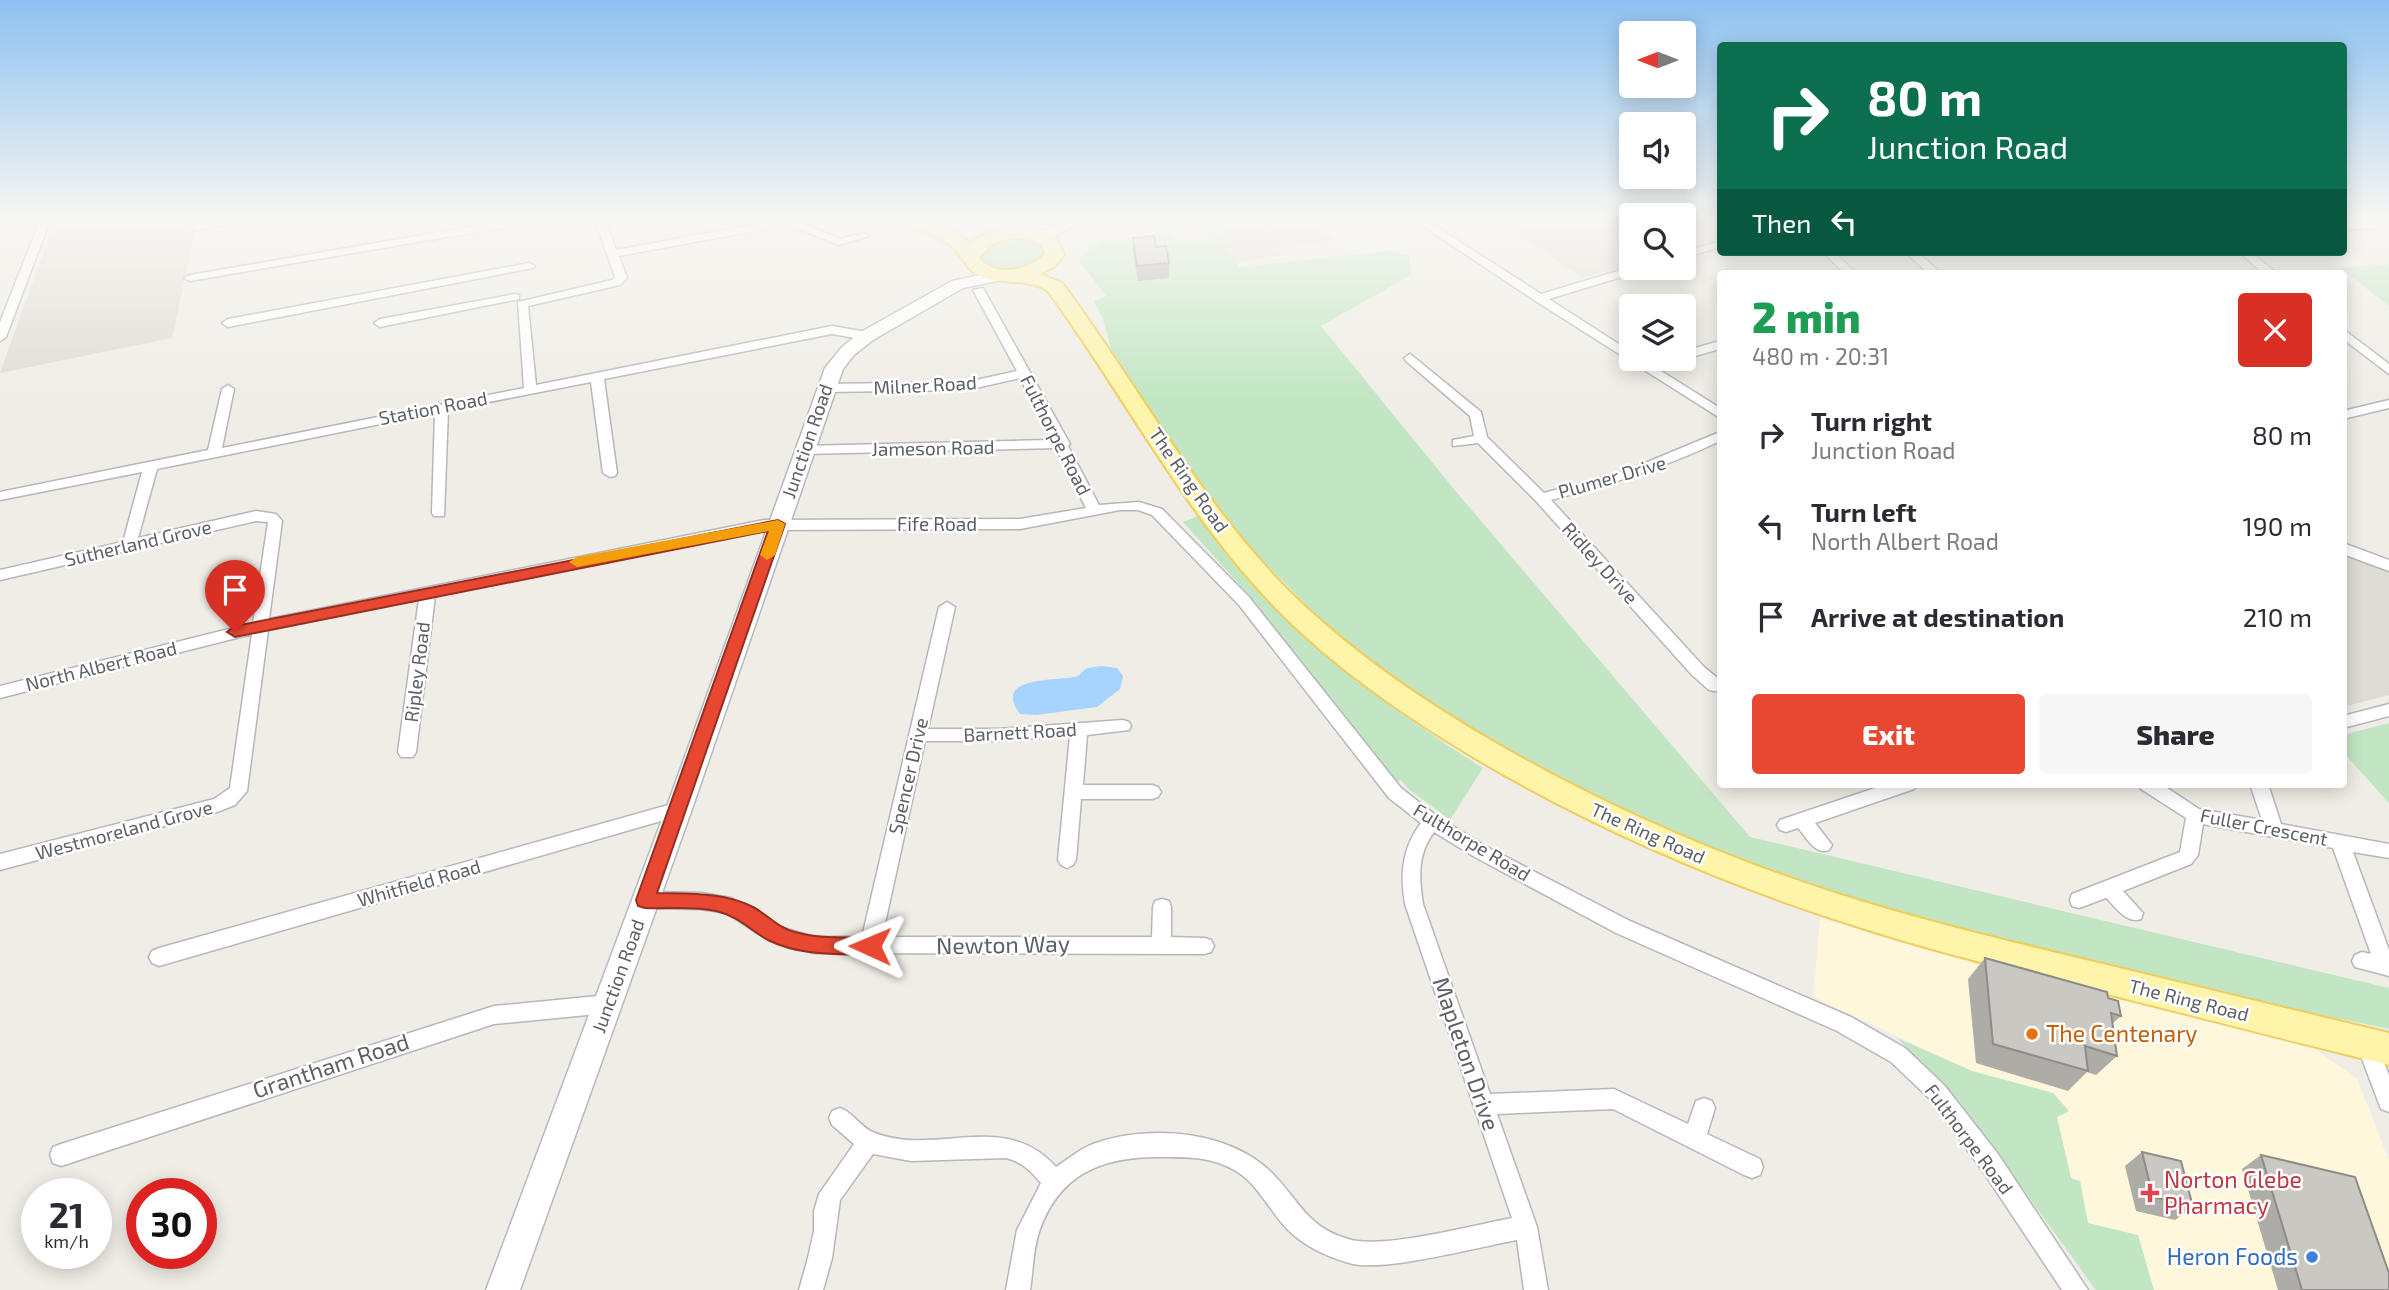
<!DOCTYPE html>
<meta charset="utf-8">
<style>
body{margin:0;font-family:"Exo 2",sans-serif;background:#f7f7f7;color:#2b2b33;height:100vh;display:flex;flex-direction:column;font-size:26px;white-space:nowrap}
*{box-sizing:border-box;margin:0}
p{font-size:23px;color:#7c7c81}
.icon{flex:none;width:38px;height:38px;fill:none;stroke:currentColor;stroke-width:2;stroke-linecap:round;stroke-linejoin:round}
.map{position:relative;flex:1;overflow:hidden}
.side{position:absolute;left:1717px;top:270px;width:630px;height:518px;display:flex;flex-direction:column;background:#fff;border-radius:7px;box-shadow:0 4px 18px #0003}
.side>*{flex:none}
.guide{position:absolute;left:1717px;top:42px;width:630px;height:214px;border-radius:7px;box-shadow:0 4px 18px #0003;background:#0b6e4f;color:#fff;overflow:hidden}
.needle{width:46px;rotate:270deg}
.buttons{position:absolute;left:1619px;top:21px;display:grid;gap:14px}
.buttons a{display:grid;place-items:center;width:77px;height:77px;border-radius:7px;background:#fff;box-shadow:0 4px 18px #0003;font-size:35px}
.speed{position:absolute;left:21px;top:1178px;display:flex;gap:14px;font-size:35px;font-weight:700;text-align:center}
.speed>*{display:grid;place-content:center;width:91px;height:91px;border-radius:50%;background:#fff;box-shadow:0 4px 18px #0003;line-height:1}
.speed small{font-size:18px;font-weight:400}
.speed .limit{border:10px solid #d22;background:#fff;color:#111}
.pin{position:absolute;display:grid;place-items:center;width:60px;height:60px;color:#fff;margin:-72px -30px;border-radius:50% 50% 50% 0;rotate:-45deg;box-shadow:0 0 7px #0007}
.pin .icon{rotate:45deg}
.me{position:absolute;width:77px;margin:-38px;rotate:271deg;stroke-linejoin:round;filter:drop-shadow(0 0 5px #0008)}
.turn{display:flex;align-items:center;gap:24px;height:147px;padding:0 35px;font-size:32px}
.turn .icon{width:91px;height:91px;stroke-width:2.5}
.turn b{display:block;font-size:49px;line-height:60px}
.then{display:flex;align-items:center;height:66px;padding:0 35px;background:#0003;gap:14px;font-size:26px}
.round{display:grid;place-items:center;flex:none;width:74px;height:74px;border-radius:7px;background:#f7f7f7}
.overview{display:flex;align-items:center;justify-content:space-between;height:119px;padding:0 35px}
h1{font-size:42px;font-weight:800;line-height:52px;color:#1e9e55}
.button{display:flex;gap:14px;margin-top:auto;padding:14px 35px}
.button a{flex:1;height:80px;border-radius:7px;background:#e84732;color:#fff;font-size:28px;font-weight:800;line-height:80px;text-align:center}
.button a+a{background:#f7f7f7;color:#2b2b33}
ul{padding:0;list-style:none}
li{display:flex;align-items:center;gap:21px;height:91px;padding:0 35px}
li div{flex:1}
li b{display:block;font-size:26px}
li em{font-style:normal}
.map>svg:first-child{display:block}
</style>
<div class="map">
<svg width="2389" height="1290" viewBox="0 0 2389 1290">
<rect width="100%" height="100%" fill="#efede5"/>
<path fill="#fef7db" d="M1820 918 2317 1050 2357 1079 2389 1160V1290H2154L2138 1236 2088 1223 2080 1181 2071 1178 2057 1116 2069 1111 2054 1093 1972 1071 1813 997Z"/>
<g fill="#dfdcd3">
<path d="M112 218H198L172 338 0 373 52 228Z"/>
<path d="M1193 218H1317L1327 234 1335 240 1278 248 1281 256 1237 262 1217 229 1198 230Z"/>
<path d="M1496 218H1631V264L1582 278Z"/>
<path d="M2343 552 2389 573V695L2343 707Z"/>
</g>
<g fill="#c2e6c3">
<path d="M1173 234 1177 242 1221 237 1239 267 1390 251 1409 256 1411 275 1321 326 1453 488 1750 837 2389 988V1029L2174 985 1883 912 1634 818 1495 745 1357 655 1258 556 1190 471 1113 355 1103 319 1094 301 1106 296 1080 262V256L1104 240Z"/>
<path d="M1022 237 1040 242 1046 252 1044 257C1024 267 998 279 980 259L979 253 999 239Z"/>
<path d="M2389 264V306L2341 268Z"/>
<path d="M1198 516C1270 624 1376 699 1483 768L1450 820 1407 788 1401 780 1396 782 1256 603 1183 522Z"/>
<path d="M2389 723V803L2343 752V735Z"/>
<path d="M1897 1038 1972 1071 2053 1093 2069 1111 2057 1117 2071 1178 2080 1181 2088 1223 2138 1235 2154 1290H2096L1959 1101Z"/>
</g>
<path fill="#a6d4fe" d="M1102 666 1117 668 1123 676 1120 689 1097 707 1036 715 1020 714C990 674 1062 682 1077 676 1081 675 1082 671 1086 669 1090 667 1097 667 1102 666Z"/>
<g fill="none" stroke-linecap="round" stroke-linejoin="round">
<g stroke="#b5b7bc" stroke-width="3">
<g id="street">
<path d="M41 218H51L6 337 0 341V322Z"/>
<path d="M230 218H253L248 221 196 230 191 227Z"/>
<path d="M521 218H545L540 221 190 281 184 278 190 275Z"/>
<path d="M594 218H604L616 250 768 222 775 218H789L840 239 864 233 869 236 839 245 784 223 771 228 619 256 627 278 620 285 528 306 536 385 832 326 867 332 873 336 867 340 832 334 604 379 617 473 615 476 610 477 603 473 591 382 448 410 444 516H434L432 513 435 413 157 469 138 538 256 511 276 514 282 521 269 619 764 520 1020 519 1086 508 1056 448 804 454 797 450 804 446 1052 440 1020 378 967 390 825 392 819 388 825 384 967 382 1017 371 973 290 983 288 1070 444 1068 446 1099 505 1139 502 1162 509 1249 597 1401 788 1438 817 1485 846 1630 921 1851 1017 1905 1048 1944 1085 1998 1154 2088 1290H2062L1982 1170 1930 1099 1891 1062 1837 1031 1616 933 1473 856 1434 832C1417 854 1419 879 1423 904L1490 1094 1614 1089 1688 1124 1696 1101 1704 1098 1712 1101 1715 1108 1707 1134 1760 1159 1763 1167 1760 1175 1752 1178 1744 1175 1613 1109 1497 1114 1537 1227 1548 1290H1524L1517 1240C1478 1247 1382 1273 1349 1263 1328 1257 1304 1246 1288 1230 1270 1212 1259 1185 1236 1171 1211 1156 1186 1157 1159 1157 1101 1157 1059 1174 1039 1232 1033 1250 1033 1272 1030 1290H1006L1017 1230 1041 1183C1031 1171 1021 1161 1005 1158L911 1161 873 1154 840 1200 832 1258 823 1290H799L808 1258 814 1231V1211L819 1194 854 1144 832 1125 829 1118 832 1111 840 1108C854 1113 862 1129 875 1133 937 1157 1004 1109 1056 1167 1068 1159 1080 1149 1093 1144 1148 1124 1230 1130 1273 1174 1300 1202 1307 1227 1348 1239 1381 1250 1474 1225 1512 1218L1405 904C1400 874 1402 848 1421 823L1389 798 1239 605 1152 515 1138 510H1120L1020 529 764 530 435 596 416 752 413 757H401L398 752 419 599 268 630 247 791 235 805 217 812 0 870V854L214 799 230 788 252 634 0 698V686L253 623 268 522 256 521 0 580V570L123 542 142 472 0 500V492L208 450 222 389 228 385 234 389 222 448 524 388 518 302 612 280 615 277Z"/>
<path d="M1411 218H1423L1541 294 1631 267 1645 268 1644 270 1549 299 1631 352V359H1672L1670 362 1653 366 1720 408V418L1534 300Z"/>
<path d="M2389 221V227L2343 230V224Z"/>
<path d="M1720 241V247L1684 258V252Z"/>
<path d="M1823 252H1834L1856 273H1844Z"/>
<path d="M1905 252H1917L1941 273H1928Z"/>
<path d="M2239 252H2251L2276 273H2263Z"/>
<path d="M529 263 535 266 533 268 228 327 222 323 228 319Z"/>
<path d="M515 294 519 295V299L380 327 374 323 380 319Z"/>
<path d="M2343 329 2389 364V374L2343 339Z"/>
<path d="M1720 341V349L1684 359V351Z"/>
<path d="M1410 354 1481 412 1487 437 1544 493 1628 470 1720 432V441C1666 467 1609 485 1551 500L1704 667 1720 680V692L1709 690 1692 675 1536 501 1478 443 1453 446V440L1474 436 1470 416 1406 361 1404 358Z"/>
<path d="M2389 400V408L2343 419V411Z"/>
<path d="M2343 543 2389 560V571L2343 554Z"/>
<path d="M947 602 955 607 928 729H998L1123 720 1129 722 1131 726 1129 730 1087 735 1083 785H1152L1158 787 1161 792 1158 797 1152 799H1081L1076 860 1073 865 1067 868 1061 865 1058 860 1070 736 998 741H925L882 937H1152L1153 907 1155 901 1162 899 1169 901 1171 907V937L1204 938 1211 940 1214 946 1211 952 1204 954 814 953 768 940 727 913 701 909 645 908 638 906 636 900 638 894 645 892 701 893 731 898 780 927 814 937H862L939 607Z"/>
<path d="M2389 704V716L2343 728V716Z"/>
<path d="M1887 784H1917L1914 789 1815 823 1832 845 1829 850C1815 855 1807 838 1798 828L1786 832 1780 830 1777 825 1780 820Z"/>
<path d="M2138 784H2161L2199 809 2262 820 2250 784H2268L2281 824 2389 844V858L2353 852 2389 950V976L2355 967 2352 961 2355 955 2362 952 2371 954 2333 848 2203 824 2198 855 2191 864 2123 891 2143 913 2141 919C2126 924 2116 907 2106 898L2079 908 2072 906 2070 900 2072 894 2180 852 2186 818 2141 789Z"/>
<path d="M679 802 685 804 688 809 685 814 159 966 152 963 149 957 152 951 159 948Z"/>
<path d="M608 995 615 998 618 1004 615 1010 608 1013 494 1024 61 1166 53 1163 50 1155 53 1147 61 1144 494 1006Z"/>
<path d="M2366 1034 2373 1036 2389 1075V1112L2381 1109 2356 1043 2359 1036Z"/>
</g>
</g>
<g stroke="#b6b9bf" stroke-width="3">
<g id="secondary">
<path d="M1067 218H1087L1049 239H1037L1035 236Z"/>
<path d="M1005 270 1011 272 1013 275 1011 278 963 288 873 340 854 355 843 369 692 809 520 1290H486L666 809 825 368 842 347 861 332 952 281Z"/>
</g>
</g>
<g stroke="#f0cc5c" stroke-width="4">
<path id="primary" d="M892 218C921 218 948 223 970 244 991 225 1035 221 1057 238L1064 255 1054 267 1040 274 1062 283C1139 386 1201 505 1294 596 1355 655 1426 703 1499 745 1607 807 1722 857 1841 895 1930 923 2020 944 2111 966 2203 988 2296 1011 2389 1033V1065C2295 1042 2201 1018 2107 994 2026 974 1944 954 1865 929 1731 887 1601 832 1480 761 1406 717 1334 668 1274 606 1184 513 1124 395 1048 291 1027 277 1003 286 980 276 966 270 962 254 950 245 935 232 913 228 895 222ZM1013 238C1028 240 1041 238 1045 254 1028 270 995 279 979 257L994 243Z"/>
</g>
<use href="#street" fill="#fff" fill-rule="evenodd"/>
<use href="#secondary" fill="#fff" fill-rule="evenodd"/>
<use href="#primary" fill="#fef4aa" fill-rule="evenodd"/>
</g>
<g fill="#aeaca7">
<path d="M1133 238 1156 247 1169 263V278L1138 281 1133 252Z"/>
<path d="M1985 958 2108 998 2121 1016 2112 1024 2117 1056 2096 1075 2087 1072 2068 1091 1976 1063 1968 979Z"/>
<path d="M2142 1152 2193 1207 2175 1220 2136 1211 2125 1166Z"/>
<path d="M2261 1155 2389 1290H2278L2242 1169Z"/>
</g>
<g fill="#cac8c2" stroke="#8d8c88" stroke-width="2">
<path d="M1154 236 1156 247 1166 246 1169 263 1137 266 1133 238Z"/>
<path d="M1985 958 2107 992 2108 998 2118 1001 2121 1016 2111 1013 2117 1056 2085 1046 2088 1071 1993 1044Z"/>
<path d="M2142 1152 2181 1161 2193 1207 2153 1197Z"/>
<path d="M2261 1155 2355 1177 2389 1273V1290H2302Z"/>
</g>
<linearGradient id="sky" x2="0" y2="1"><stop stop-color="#8dc1f1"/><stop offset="0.55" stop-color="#f8f7f3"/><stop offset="1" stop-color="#f8f7f3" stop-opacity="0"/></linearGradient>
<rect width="2389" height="399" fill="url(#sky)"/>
<path fill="#e84732" stroke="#972e20" stroke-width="2" d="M778 520 785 524 657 893C690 894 723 892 753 907 768 915 778 928 795 932 819 939 845 937 870 938L877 940 880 946 877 952 870 955C836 954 800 956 768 940 750 930 738 916 716 911 694 906 668 909 645 908L638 906 636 900 768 531 235 637 227 632 235 626Z"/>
<path fill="#f59e0b" d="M778 520 785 524 775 555 767 560 760 555 769 531 577 567 569 562 577 557Z"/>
<circle fill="#e8710a" stroke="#fff" stroke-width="2.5" cx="2032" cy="1034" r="7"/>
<path fill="#e0444e" stroke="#fff" stroke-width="2.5" d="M2146.5 1182.5h7v7h7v7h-7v7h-7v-7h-7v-7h7z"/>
<circle fill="#3f7fe0" stroke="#fff" stroke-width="2.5" cx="2312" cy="1257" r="7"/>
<g text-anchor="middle" stroke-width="5" stroke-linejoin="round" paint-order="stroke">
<g font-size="19" fill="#5d6065" stroke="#fff">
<text transform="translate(925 385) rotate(-3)" y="7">Milner Road</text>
<text transform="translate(433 408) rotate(-11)" y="7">Station Road</text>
<text transform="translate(1056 435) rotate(63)" y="7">Fulthorpe Road</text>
<text transform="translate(807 441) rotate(-71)" y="7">Junction Road</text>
<text transform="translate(933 448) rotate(-1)" y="7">Jameson Road</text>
<text transform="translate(1612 477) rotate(-16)" y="7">Plumer Drive</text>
<text transform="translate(1189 480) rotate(55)" y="7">The Ring Road</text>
<text x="937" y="531">Fife Road</text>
<text transform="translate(138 543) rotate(-13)" y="7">Sutherland Grove</text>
<text transform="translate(1600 563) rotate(48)" y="7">Ridley Drive</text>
<text transform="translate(101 666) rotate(-14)" y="7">North Albert Road</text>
<text transform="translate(417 672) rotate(-83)" y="7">Ripley Road</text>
<text transform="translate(1020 732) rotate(-3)" y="7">Barnett Road</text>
<text transform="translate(908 776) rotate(-77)" y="7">Spencer Drive</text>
<text transform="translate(2264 827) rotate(11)" y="7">Fuller Crescent</text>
<text transform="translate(124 830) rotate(-15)" y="7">Westmoreland Grove</text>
<text transform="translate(1648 833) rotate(24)" y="7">The Ring Road</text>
<text transform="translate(1472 842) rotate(31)" y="7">Fulthorpe Road</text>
<text transform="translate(419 883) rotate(-16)" y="7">Whitfield Road</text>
<text transform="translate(618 976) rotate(-70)" y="7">Junction Road</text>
<text transform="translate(2189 1000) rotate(14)" y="7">The Ring Road</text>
<text transform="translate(1969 1139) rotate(53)" y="7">Fulthorpe Road</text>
</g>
<g font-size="23" fill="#5d6065" stroke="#fff">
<text transform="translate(1003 945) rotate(-1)" y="8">Newton Way</text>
<text transform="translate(1466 1054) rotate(71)" y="8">Mapleton Drive</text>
<text transform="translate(331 1066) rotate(-18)" y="8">Grantham Road</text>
</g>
<g font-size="23" fill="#c56008" stroke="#fff" text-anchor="start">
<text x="2046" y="1042">The Centenary</text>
</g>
<g font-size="23" fill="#be3a42" stroke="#fff" text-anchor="start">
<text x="2164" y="1188">Norton Glebe<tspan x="2164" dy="26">Pharmacy</tspan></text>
</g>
<g font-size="23" fill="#366cbe" stroke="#fff" text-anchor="end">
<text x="2298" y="1265">Heron Foods</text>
</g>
</g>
</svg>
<div class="buttons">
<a><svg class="needle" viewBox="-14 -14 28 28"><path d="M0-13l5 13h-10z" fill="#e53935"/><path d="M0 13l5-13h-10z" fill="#7c7c81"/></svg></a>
<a><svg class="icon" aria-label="sound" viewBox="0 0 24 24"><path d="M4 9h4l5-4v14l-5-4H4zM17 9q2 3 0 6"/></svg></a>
<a><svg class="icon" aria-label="search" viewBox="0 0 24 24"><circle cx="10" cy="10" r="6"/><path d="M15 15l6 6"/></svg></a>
<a><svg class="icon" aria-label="layers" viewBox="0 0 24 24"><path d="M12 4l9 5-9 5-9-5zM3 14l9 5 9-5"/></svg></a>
</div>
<div class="speed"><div>21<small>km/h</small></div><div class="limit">30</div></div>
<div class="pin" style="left:235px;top:632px;background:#d93025"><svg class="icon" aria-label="arrive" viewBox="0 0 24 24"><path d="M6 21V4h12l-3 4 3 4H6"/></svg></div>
<svg class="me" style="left:870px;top:946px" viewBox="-20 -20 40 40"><path d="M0-17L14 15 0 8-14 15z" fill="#e84732" stroke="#fff" stroke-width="4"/></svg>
<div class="guide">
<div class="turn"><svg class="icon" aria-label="right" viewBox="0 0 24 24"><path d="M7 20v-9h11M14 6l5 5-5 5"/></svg><div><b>80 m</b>Junction Road</div></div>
<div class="then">Then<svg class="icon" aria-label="left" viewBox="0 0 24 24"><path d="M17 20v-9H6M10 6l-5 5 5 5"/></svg></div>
</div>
<section class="side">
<div class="overview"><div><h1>2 min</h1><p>480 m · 20:31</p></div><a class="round" style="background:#d93025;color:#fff"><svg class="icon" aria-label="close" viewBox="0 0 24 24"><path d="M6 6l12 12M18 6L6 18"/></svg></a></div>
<ul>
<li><svg class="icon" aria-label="right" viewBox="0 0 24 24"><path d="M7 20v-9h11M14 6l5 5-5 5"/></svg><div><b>Turn right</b><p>Junction Road</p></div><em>80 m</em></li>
<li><svg class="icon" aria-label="left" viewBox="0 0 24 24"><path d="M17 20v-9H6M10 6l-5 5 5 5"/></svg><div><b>Turn left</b><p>North Albert Road</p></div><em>190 m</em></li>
<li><svg class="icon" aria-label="arrive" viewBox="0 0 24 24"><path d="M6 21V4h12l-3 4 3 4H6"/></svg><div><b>Arrive at destination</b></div><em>210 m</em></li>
</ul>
<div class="button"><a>Exit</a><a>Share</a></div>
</section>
</div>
